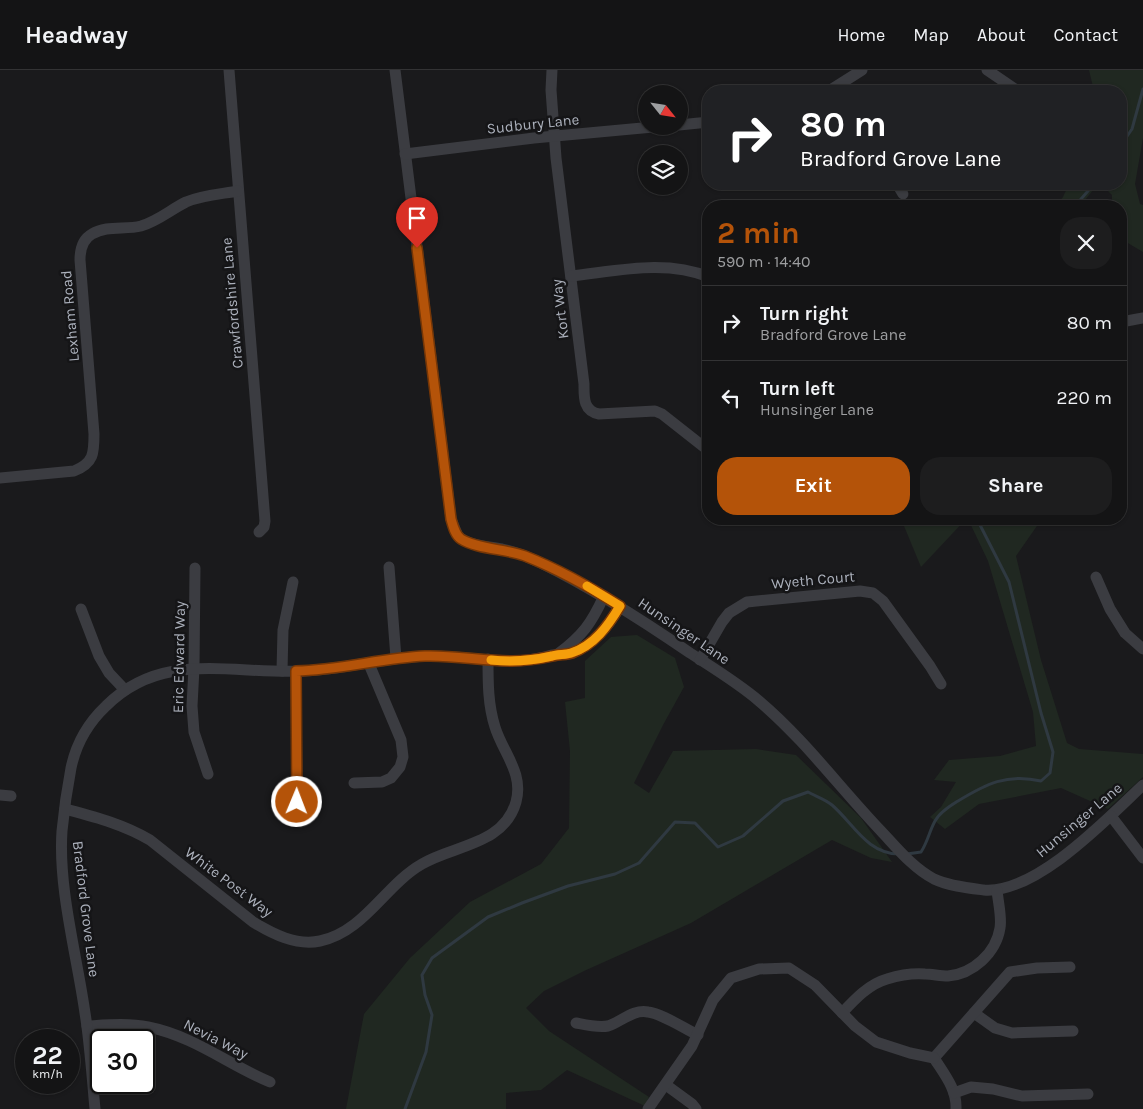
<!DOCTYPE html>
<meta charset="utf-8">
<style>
body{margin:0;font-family:Karla,sans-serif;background:#1d1d1e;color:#f1f3f6;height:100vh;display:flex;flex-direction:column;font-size:19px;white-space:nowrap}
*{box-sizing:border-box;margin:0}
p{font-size:16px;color:#9d9ea0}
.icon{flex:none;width:28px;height:28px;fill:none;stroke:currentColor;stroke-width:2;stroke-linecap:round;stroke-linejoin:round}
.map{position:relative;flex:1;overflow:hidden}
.side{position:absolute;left:702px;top:130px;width:425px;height:325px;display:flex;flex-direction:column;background:#141415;border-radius:20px;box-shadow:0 1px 4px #0004,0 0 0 1px #333334}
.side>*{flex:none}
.hud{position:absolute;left:702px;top:15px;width:425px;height:105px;border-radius:20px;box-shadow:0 1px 4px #0004,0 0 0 1px #333334;background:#202124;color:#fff;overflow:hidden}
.needle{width:32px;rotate:120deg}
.controls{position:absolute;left:638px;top:15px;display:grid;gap:10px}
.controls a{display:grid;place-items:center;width:50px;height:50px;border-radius:50%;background:#141415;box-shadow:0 1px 4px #0004,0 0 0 1px #333334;font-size:25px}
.speed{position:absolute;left:15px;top:959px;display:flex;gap:10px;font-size:25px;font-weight:700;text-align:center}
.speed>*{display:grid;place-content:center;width:65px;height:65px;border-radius:50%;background:#141415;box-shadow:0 1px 4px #0004,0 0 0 1px #333334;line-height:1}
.speed small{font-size:12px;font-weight:400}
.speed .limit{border:2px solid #111;border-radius:8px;background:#fff;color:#111}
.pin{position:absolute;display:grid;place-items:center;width:42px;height:42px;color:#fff;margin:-51px -21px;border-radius:50% 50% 50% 0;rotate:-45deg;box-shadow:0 0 5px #0007}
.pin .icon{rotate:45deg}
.me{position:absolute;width:55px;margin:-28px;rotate:1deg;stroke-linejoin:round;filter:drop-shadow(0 0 4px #0008)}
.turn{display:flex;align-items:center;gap:18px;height:105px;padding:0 15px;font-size:22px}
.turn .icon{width:65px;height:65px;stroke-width:2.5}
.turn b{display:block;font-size:35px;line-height:42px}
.round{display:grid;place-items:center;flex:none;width:52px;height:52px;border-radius:20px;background:#1d1d1e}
.summary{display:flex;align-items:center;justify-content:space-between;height:85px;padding:0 15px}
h1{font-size:30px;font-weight:700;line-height:38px;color:#b45309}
.button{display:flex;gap:10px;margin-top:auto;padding:10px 15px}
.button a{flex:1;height:58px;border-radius:20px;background:#b45309;color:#fff;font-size:20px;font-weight:700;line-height:58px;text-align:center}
.button a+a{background:#1d1d1e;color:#f1f3f6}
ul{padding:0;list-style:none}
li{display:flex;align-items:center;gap:15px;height:75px;padding:0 15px;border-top:1px solid #333334}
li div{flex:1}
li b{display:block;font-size:19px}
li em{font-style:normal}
header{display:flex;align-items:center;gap:30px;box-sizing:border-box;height:70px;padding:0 25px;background:#141415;border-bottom:1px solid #333334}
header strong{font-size:24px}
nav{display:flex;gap:28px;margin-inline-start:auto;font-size:18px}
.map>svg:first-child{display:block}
</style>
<header>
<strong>Headway</strong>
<nav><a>Home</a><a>Map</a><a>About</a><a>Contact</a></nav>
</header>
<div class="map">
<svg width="1143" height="1039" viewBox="0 0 1143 1039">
<rect width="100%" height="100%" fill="#1a1a1c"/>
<g fill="#202821">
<path d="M1089 0H1143V68L1135 114 1140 134 1143 135V182L1121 169V136H1112V125L1101 114H1121V21H1094Z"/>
<path d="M1069 114H1098L1080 136H1056L1063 127Z"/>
<path d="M908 449H966L921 497 904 456Z"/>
<path d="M968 449H1039V453L1016 486 1041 590 1067 673 1079 679 1143 684V707L1108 739 1061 718 979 734 945 759 930 747 941 737 956 712 934 710 949 690 1000 686 1036 676 1033 642 988 491Z"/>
<path d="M637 565 675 588 684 617 663 655 634 713 649 723 673 681 756 679 796 685 861 748 892 792 871 788 832 770 691 853 584 901 544 921 526 938 549 961 649 1027 645 1036 567 1000 541 1020 506 1023V1039H346L364 944 410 888 470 832 541 794 569 758 570 681 565 632 585 628V591L611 567Z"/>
</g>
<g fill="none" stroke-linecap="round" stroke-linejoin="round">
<g stroke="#2f3941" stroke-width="3">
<path d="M1121 75 1132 59 1143 19"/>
<path d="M1075 136 1094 114"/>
<path d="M907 784 921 782C928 771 929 762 935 751 940 742 950 736 958 731 986 714 1007 703 1041 711L1050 703 1053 682 1041 643 1009 512 977 449"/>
<path d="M405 1039 426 982 432 945 425 925 422 905 432 888 488 847 522 833 568 816 615 804 639 793 675 752 695 753 718 777 743 766 783 731 808 722C815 726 825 729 832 735 853 753 867 784 899 784"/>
</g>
<g stroke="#3b3c41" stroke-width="11">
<path d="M229 0 265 451 264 457 259 462"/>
<path d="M395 0 448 424 451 449 458 466C469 476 487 476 502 479 515 482 529 487 541 493 594 519 642 550 690 583 713 598 738 613 759 631 805 670 840 718 881 761 897 778 913 798 934 809 949 816 968 818 984 820 1036 824 1107 749 1143 715"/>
<path d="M552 0 551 20 556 88 584 314C584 327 583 341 599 344L655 341 662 344 709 381"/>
<path d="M987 0 1015 19"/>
<path d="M829 21 862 0"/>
<path d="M679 55 709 52"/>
<path d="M405 84 534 68 664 56"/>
<path d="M897 114 903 124"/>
<path d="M571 206C617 201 665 189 709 207"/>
<path d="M1121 252 1143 248"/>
<path d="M0 408 74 401C94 393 94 383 94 364L80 190C80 180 83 169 92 164 107 155 125 160 141 156 158 151 170 140 186 132 202 125 221 124 238 121"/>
<path d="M389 497 396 588"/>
<path d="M195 498 194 598 192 636 194 662 208 704"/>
<path d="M1096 507 1110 539 1125 563 1143 579"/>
<path d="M81 539 99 586 109 603 125 620"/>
<path d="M558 584C583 565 591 554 604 526"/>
<path d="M700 590 722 552 729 543 747 532 860 521 873 523 883 531 930 596 941 614"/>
<path d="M282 601 283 560 293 512"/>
<path d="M296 601 297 733"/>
<path d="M354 713 382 712 391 708 400 697 403 687 401 670 369 594"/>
<path d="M0 725 11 726"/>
<path d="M65 739C95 747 123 754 150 770L253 852C273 864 296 876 320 871 364 862 385 815 422 794 454 775 504 775 516 732 524 703 503 683 495 657 488 635 488 613 488 589"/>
<path d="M1111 746 1143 788"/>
<path d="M842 943C855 929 869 914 887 909 900 905 912 903 925 904 932 904 940 906 948 906 973 904 996 883 1000 858 1002 847 998 832 997 820"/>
<path d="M974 943 995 958 1012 963 1073 961"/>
<path d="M576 953C586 955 598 958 608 956 621 952 633 939 648 942 663 944 683 958 698 965"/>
<path d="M87 956C106 955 129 953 148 957 194 966 229 995 270 1012"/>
<path d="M934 988 1010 902 1037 898 1070 897"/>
<path d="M934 988C944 1004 957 1019 956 1039"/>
<path d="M666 1015 692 1034 696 1039"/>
<path d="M954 1023 971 1017 993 1019 1022 1026 1088 1024"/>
<path d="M95 1039C92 1007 90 974 85 943 77 886 58 818 62 761 64 740 67 719 71 698 76 674 88 653 106 636 163 579 233 605 304 601 346 599 387 587 428 586 456 585 483 591 510 591 525 592 539 588 553 585 560 584 566 585 572 583 595 574 608 556 620 537"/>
<path d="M648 1039 692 976 713 930 731 908 759 899 789 898 815 915 855 956 876 972 910 983 934 988"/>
</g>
</g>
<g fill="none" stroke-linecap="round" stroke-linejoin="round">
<g stroke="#753606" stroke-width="12">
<path id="route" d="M297 732 296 601C340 600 382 588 425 586 454 585 483 591 512 591 526 591 539 589 553 586 559 584 566 585 572 583 594 575 608 556 620 536 590 517 558 499 525 486 507 479 476 479 461 469 455 465 453 456 451 449L417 178"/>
</g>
<use href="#route" stroke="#b45309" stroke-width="9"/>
<path stroke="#f59e0b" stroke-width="9" d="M491 590C512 592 531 591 552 586 558 584 565 585 571 583 594 576 608 556 620 536L587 516"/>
</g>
<g text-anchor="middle" stroke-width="5" stroke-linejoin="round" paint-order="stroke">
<g font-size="15" fill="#acb1bc" stroke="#151517">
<text transform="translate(533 54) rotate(-6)" y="5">Sudbury Lane</text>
<text transform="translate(232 233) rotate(-95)" y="5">Crawfordshire Lane</text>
<text transform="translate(560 239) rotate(-97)" y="5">Kort Way</text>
<text transform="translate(70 246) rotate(-95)" y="5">Lexham Road</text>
<text transform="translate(813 510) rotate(-5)" y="5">Wyeth Court</text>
<text transform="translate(684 561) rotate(34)" y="5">Hunsinger Lane</text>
<text transform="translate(179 587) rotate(-89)" y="5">Eric Edward Way</text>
<text transform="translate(1079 750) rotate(-40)" y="5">Hunsinger Lane</text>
<text transform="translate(229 812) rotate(37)" y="5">White Post Way</text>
<text transform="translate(86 839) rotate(83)" y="5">Bradford Grove Lane</text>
<text transform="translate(216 969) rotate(27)" y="5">Nevia Way</text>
</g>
</g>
</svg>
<div class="controls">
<a><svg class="needle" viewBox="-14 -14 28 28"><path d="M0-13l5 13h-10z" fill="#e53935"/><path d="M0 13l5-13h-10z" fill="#9d9ea0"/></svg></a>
<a><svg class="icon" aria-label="layers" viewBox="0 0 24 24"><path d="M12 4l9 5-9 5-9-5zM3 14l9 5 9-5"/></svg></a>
</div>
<div class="speed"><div>22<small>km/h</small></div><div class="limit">30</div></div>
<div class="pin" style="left:417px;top:178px;background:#d93025"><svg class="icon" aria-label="arrive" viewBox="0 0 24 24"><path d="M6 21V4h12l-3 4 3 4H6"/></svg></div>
<svg class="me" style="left:297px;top:732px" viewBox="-20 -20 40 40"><circle r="17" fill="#b45309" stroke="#fff" stroke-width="3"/><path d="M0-11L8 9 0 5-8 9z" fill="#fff"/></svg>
<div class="hud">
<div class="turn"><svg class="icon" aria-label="right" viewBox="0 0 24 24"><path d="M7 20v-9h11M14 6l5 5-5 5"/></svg><div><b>80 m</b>Bradford Grove Lane</div></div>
</div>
<section class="side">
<div class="summary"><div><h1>2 min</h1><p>590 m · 14:40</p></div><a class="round"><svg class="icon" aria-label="close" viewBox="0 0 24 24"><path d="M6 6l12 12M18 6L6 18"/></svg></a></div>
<ul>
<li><svg class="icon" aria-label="right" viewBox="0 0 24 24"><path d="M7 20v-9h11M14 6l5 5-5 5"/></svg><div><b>Turn right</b><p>Bradford Grove Lane</p></div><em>80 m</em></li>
<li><svg class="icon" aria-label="left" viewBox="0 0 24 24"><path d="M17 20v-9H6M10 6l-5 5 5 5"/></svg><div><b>Turn left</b><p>Hunsinger Lane</p></div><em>220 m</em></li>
</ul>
<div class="button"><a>Exit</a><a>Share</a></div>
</section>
</div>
